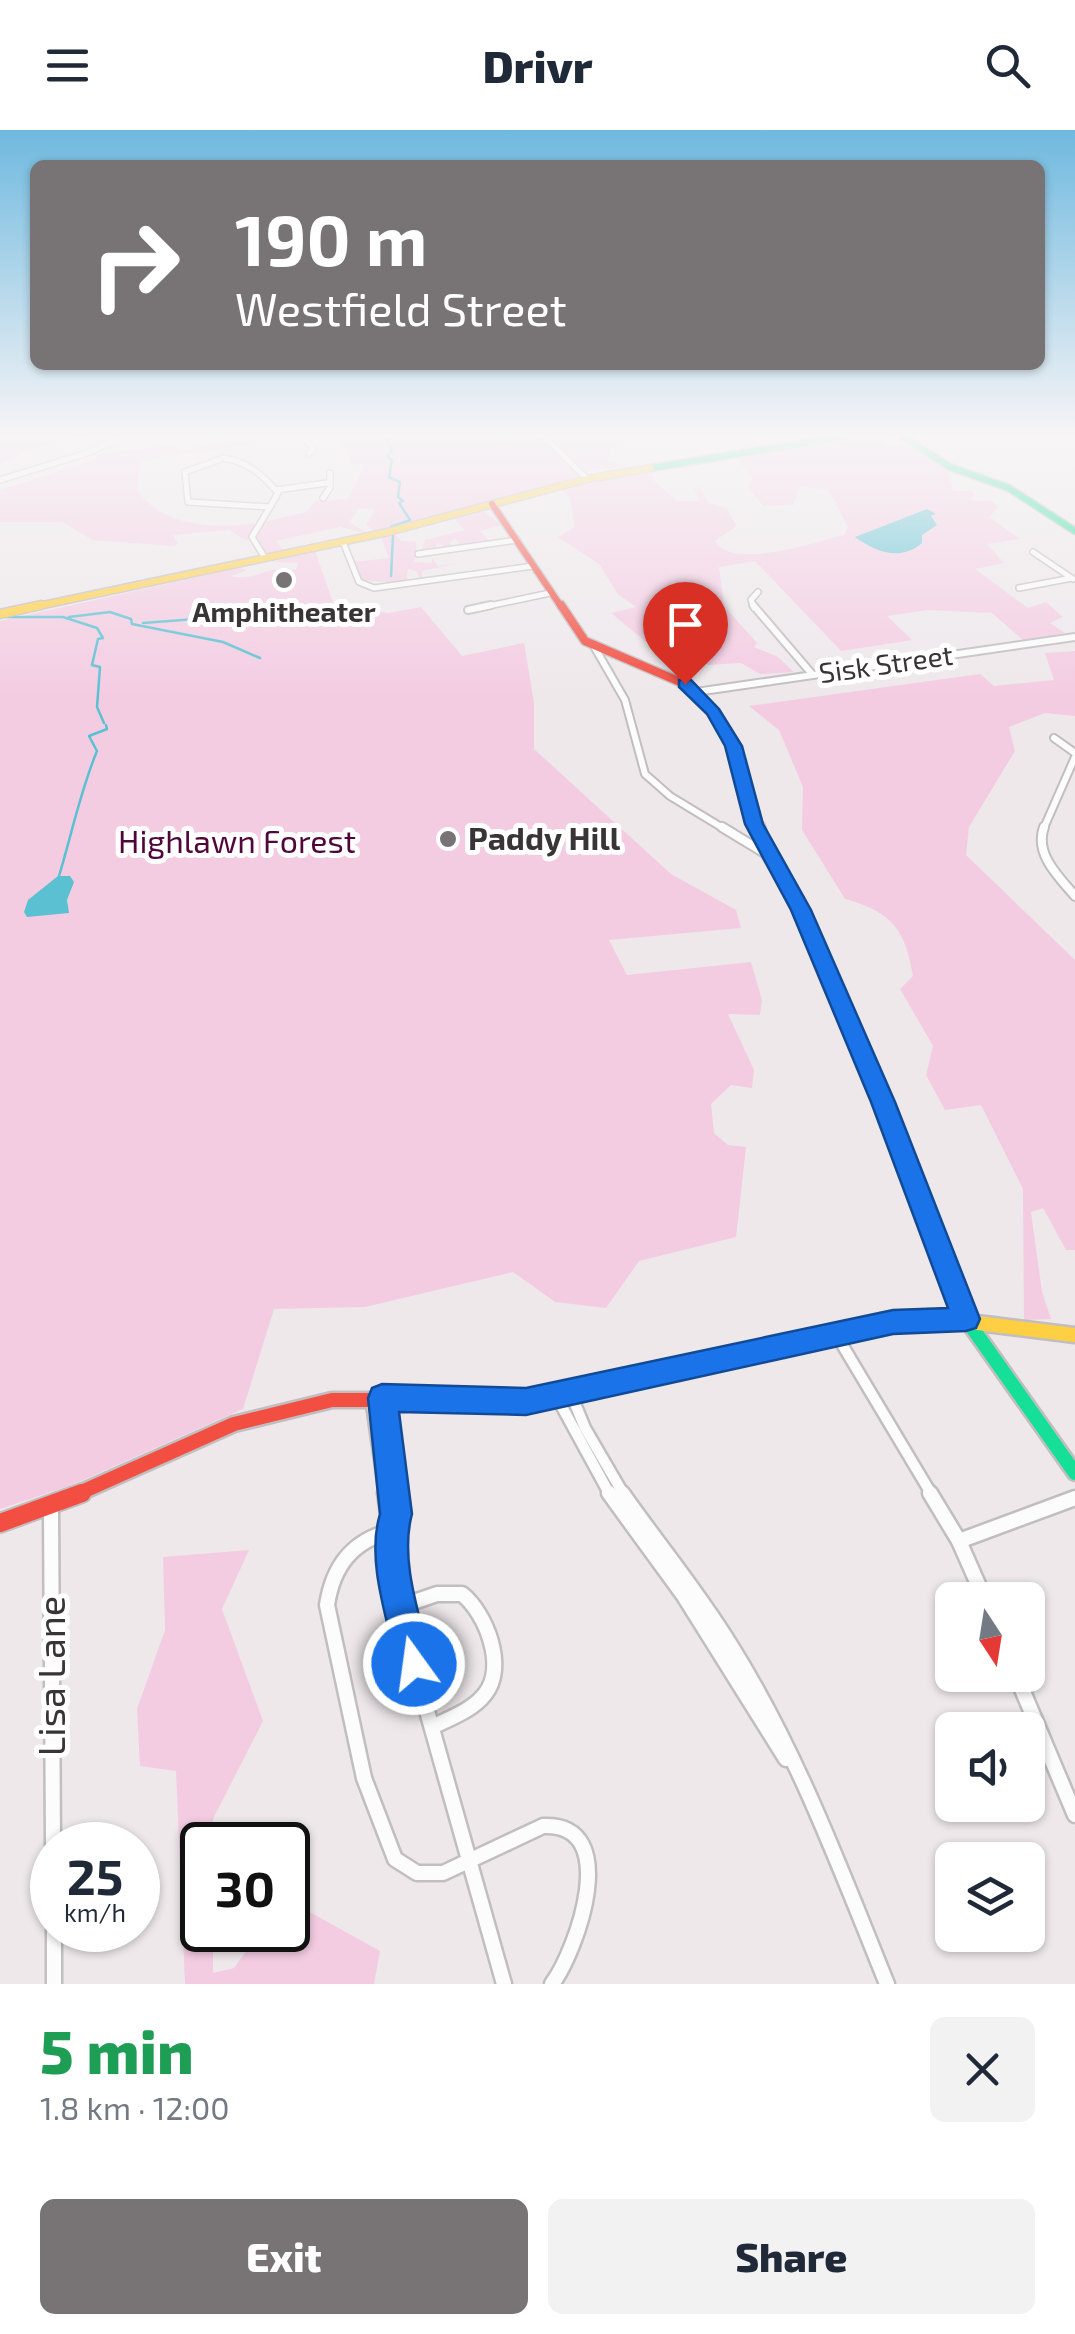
<!DOCTYPE html>
<meta charset="utf-8">
<style>
body{margin:0;font-family:"Exo 2",sans-serif;background:#f2f2f3;color:#1f2937;height:100vh;display:flex;flex-direction:column;font-size:38px;white-space:nowrap}
*{box-sizing:border-box;margin:0}
p{font-size:32px;color:#747a83}
.icon{flex:none;width:55px;height:55px;fill:none;stroke:currentColor;stroke-width:2;stroke-linecap:round;stroke-linejoin:round}
.map{position:relative;height:1854px;overflow:hidden}
.panel{display:flex;flex-direction:column;background:#fff;flex:1}
.panel>*{flex:none}
.guide{position:absolute;left:30px;top:30px;width:1015px;height:210px;border-radius:15px;box-shadow:0 2px 8px #0004;background:#787375;color:#fff;overflow:hidden}
.needle{width:65px;rotate:168deg}
.tools{position:absolute;left:935px;top:1452px;display:grid;gap:20px}
.tools a{display:grid;place-items:center;width:110px;height:110px;border-radius:15px;background:#fff;box-shadow:0 2px 8px #0004;font-size:50px}
.speed{position:absolute;left:30px;top:1692px;display:flex;gap:20px;font-size:50px;font-weight:700;text-align:center}
.speed>*{display:grid;place-content:center;width:130px;height:130px;border-radius:50%;background:#fff;box-shadow:0 2px 8px #0004;line-height:1}
.speed small{font-size:25px;font-weight:400}
.speed .limit{border:5px solid #111;border-radius:15px;background:#fff;color:#111}
.pin{position:absolute;display:grid;place-items:center;width:85px;height:85px;color:#fff;margin:-102px -42px;border-radius:50% 50% 50% 0;rotate:-45deg;box-shadow:0 0 10px #0007}
.pin .icon{rotate:45deg}
.me{position:absolute;width:110px;margin:-55px;rotate:346deg;stroke-linejoin:round;filter:drop-shadow(0 0 8px #0008)}
.turn{display:flex;align-items:center;gap:35px;height:210px;padding:0 40px;font-size:45px}
.turn .icon{width:130px;height:130px;stroke-width:2.5}
.turn b{display:block;font-size:70px;line-height:85px}
.round{display:grid;place-items:center;flex:none;width:105px;height:105px;border-radius:15px;background:#f2f2f3}
.summary{display:flex;align-items:center;justify-content:space-between;height:170px;padding:0 40px}
h1{font-size:60px;font-weight:800;line-height:75px;color:#1e9e55}
.primary-button{display:flex;gap:20px;margin-top:auto;padding:20px 40px}
.primary-button a{flex:1;height:115px;border-radius:15px;background:#787375;color:#fff;font-size:40px;font-weight:800;line-height:115px;text-align:center}
.primary-button a+a{background:#f2f2f3;color:#1f2937}
header{display:flex;justify-content:space-between;align-items:center;height:130px;padding:0 40px;background:#fff;font-size:45px;font-weight:800}
.map>svg:first-child{display:block}
</style>
<header><svg class="icon" aria-label="menu" viewBox="0 0 24 24"><path d="M4 6h16M4 12h16M4 18h16"/></svg>Drivr<svg class="icon" aria-label="search" viewBox="0 0 24 24"><circle cx="10" cy="10" r="6"/><path d="M15 15l6 6"/></svg></header>
<div class="map">
<svg width="1075" height="1854" viewBox="0 0 1075 1854">
<rect width="100%" height="100%" fill="#eee8eb"/>
<g fill="#f4cce2">
<path d="M0 306H84L25 321 0 334Z"/>
<path d="M259 306H271L266 312 140 330 138 362C165 397 214 399 256 393L247 411 229 400 173 405 178 414 173 416 92 410 62 392H0V360L93 330 99 324 171 316 182 320Z"/>
<path d="M337 306H541L580 346 376 402 366 395 375 380 359 378 349 392 369 404 340 397 276 411 283 420 267 424 255 406 263 392 306 382 315 371 348 369 365 335 352 334Z"/>
<path d="M546 306H623L629 311 609 320 608 332 626 336 586 341Z"/>
<path d="M898 306 880 310 889 317 910 315 949 340 953 361H981H970L975 365 968 370 993 371 998 377 989 387 1020 409 987 414 1004 433 975 439 1028 478 1046 472 1063 487 1050 493 1065 503 1024 511 992 483 928 480 887 486 912 510 841 521 755 431 719 437 724 476 757 513 754 517 778 527 794 542 760 544 741 533 708 535 677 517 645 511 611 483 636 477 618 464 599 434 558 407 575 397 570 369 561 359 652 342 653 350 677 371H700L694 358 699 357 709 373 727 378 737 396 715 411C731 441 816 412 844 405L848 397 828 359 800 357 793 375 763 376 747 356 753 350 739 330 744 326 736 325 841 308Z"/>
<path d="M483 381 502 395 480 401 490 412 461 416 455 408 449 413 453 416 448 419 437 413 434 422 418 424 413 432 432 433V428L438 436 459 433 422 441V452L416 441 408 439 406 452 375 457 387 452 360 450 352 432 389 428 381 407 396 404 401 411 416 412V422H422L425 410 465 400 455 389Z"/>
<path d="M315 421 334 475 388 483 421 477 462 526 524 513 534 573V619L671 744 736 780 741 798 609 810 627 845 751 832 762 870 760 885 728 884 754 940 752 958 731 955 711 974 714 1003 728 1015 746 1017 736 1107 639 1131 606 1178 555 1172 513 1142 365 1177 274 1179 243 1279 72 1355 0 1379V491L239 438 247 440 231 446C251 452 268 437 286 439L279 442 296 439 298 433 272 432Z"/>
<path d="M1075 521V586L1045 583 1009 597 1015 621 969 697 966 725 1075 830V1120H1066L1043 1078 1031 1082 1042 1162 1051 1189 1024 1190 1023 1059 981 975 945 980 926 945 933 916 900 859 913 846C905 799 892 782 845 769L802 700 803 657 779 600 749 576 980 544 994 556 1054 550 1045 523Z"/>
<path d="M249 1420 222 1479 263 1591 213 1689V1715H202V1800H213V1843L234 1838 261 1800H288V1770L380 1821 374 1854H185L176 1641 140 1636 137 1579 165 1500 163 1427Z"/>
</g>
<g fill="#5ac0d2">
<path d="M927 379 936 384 931 386 937 395 922 405V413C901 431 877 423 855 407Z"/>
<path d="M58 746H70L74 752 67 770 69 783 27 787 24 782 28 770Z"/>
</g>
<g fill="none" stroke-linecap="round" stroke-linejoin="round">
<g stroke="#5ac0d2" stroke-width="2.5">
<path d="M385 306 392 321 387 326 392 330 389 347 400 352 398 367 403 371 399 373 410 390 391 397"/>
<path d="M391 446 393 406"/>
<path d="M5 487H63L97 498 103 508 98 509 92 535 100 537 97 577 104 593"/>
<path d="M69 487 110 482 131 489 132 494 223 512 260 528"/>
<path d="M143 493 196 489 220 494"/>
<path d="M59 746C72 703 80 662 97 621L89 606 107 599 106 595"/>
</g>
<g stroke="#c2bec0" stroke-width="8">
<g id="street-far4">
<path d="M303 306 313 319 309 323"/>
<path d="M544 306 587 349"/>
<path d="M224 328C248 332 263 345 278 363L270 377 188 372 185 342Z"/>
<path d="M0 350 90 322 123 306"/>
<path d="M276 360 327 353"/>
<path d="M323 368 330 358V343"/>
<path d="M343 412 359 452 374 458 533 436"/>
<path d="M1033 422 1073 449"/>
<path d="M418 424 517 410"/>
<path d="M265 428 252 407 270 377"/>
<path d="M1019 458 1072 448"/>
<path d="M479 478 550 463"/>
<path d="M754 478 751 470 758 462"/>
</g>
</g>
<g stroke="#c2bec0" stroke-width="10">
<g id="street-far3">
<path d="M753 475 812 544"/>
<path d="M468 480 491 475"/>
<path d="M595 518 625 570 645 644 670 666 726 700"/>
<path d="M696 562 1075 507"/>
<path d="M1054 608 1075 623"/>
<path d="M1043 700 1075 627"/>
</g>
</g>
<g stroke="#c2bec0" stroke-width="12">
<g id="street-far2">
<path d="M722 697 768 725"/>
<path d="M1044 697C1034 724 1059 747 1075 766"/>
</g>
</g>
<g stroke="#c2bec0" stroke-width="15">
<g id="street-far1">
<path d="M837 1206 932 1365"/>
<path d="M571 1264 585 1298 624 1365"/>
<path d="M556 1266 610 1365"/>
<path d="M371 1268 385 1365"/>
<path d="M382 1268 394 1365"/>
</g>
</g>
<g stroke="#c2bec0" stroke-width="19">
<g id="street">
<path d="M385 1363 405 1503 504 1854"/>
<path d="M609 1363 684 1466 786 1629"/>
<path d="M622 1363C657 1413 697 1461 729 1513 796 1619 840 1738 887 1854"/>
<path d="M930 1363 959 1411 985 1470"/>
<path d="M51 1377 53 1715"/>
<path d="M392 1398 393 1363"/>
<path d="M391 1401C352 1411 333 1436 327 1475L364 1648 395 1729 417 1743H443L543 1696C623 1692 577 1820 552 1854"/>
<path d="M959 1411 1075 1368"/>
<path d="M399 1477 437 1464H462C486 1483 507 1537 485 1564 473 1580 450 1588 432 1597"/>
<path d="M1016 1545 1075 1685"/>
<path d="M54 1800V1854"/>
</g>
</g>
<g stroke="#c2bec0" stroke-width="9">
<g id="fast-far3">
<path d="M903 306 950 337 1009 358 1075 401"/>
<path d="M651 338 845 306"/>
</g>
</g>
<g stroke="#c2bec0" stroke-width="11">
<path id="fast-far2" d="M718 589 733 616 760 700"/>
</g>
<g stroke="#c2bec0" stroke-width="15">
<path id="fast-far1" d="M759 697 768 725 801 780 890 989"/>
</g>
<g stroke="#c2bec0" stroke-width="19">
<path id="fast" d="M889 986 966 1189 1075 1343"/>
</g>
<g stroke="#c2bec0" stroke-width="9">
<path id="slow-far2" d="M29 478 388 402 587 349 651 338"/>
</g>
<g stroke="#c2bec0" stroke-width="11">
<path id="slow-far1" d="M0 484 41 475"/>
</g>
<g stroke="#c2bec0" stroke-width="19">
<path id="slow" d="M404 1270 527 1271 929 1187 1075 1205"/>
</g>
<g stroke="#c2bec0" stroke-width="9">
<path id="jam-far3" d="M492 374 562 478"/>
</g>
<g stroke="#c2bec0" stroke-width="11">
<path id="jam-far2" d="M561 475 585 511 685 554 718 589"/>
</g>
<g stroke="#c2bec0" stroke-width="19">
<path id="jam-far1" d="M75 1365 234 1294 332 1270H404"/>
</g>
<g stroke="#c2bec0" stroke-width="22">
<path id="jam" d="M0 1393 82 1363"/>
</g>
<use href="#street-far4" stroke="#fcfcfc" stroke-width="5"/>
<use href="#street-far3" stroke="#fcfcfc" stroke-width="6"/>
<use href="#street-far2" stroke="#fcfcfc" stroke-width="8"/>
<use href="#street-far1" stroke="#fcfcfc" stroke-width="10"/>
<use href="#street" stroke="#fcfcfc" stroke-width="14"/>
<use href="#fast-far3" stroke="#16e098" stroke-width="6"/>
<use href="#fast-far2" stroke="#16e098" stroke-width="8"/>
<use href="#fast-far1" stroke="#16e098" stroke-width="10"/>
<use href="#fast" stroke="#16e098" stroke-width="14"/>
<use href="#slow-far2" stroke="#ffcf43" stroke-width="6"/>
<use href="#slow-far1" stroke="#ffcf43" stroke-width="8"/>
<use href="#slow" stroke="#ffcf43" stroke-width="14"/>
<use href="#jam-far3" stroke="#f24e42" stroke-width="6"/>
<use href="#jam-far2" stroke="#f24e42" stroke-width="8"/>
<use href="#jam-far1" stroke="#f24e42" stroke-width="14"/>
<use href="#jam" stroke="#f24e42" stroke-width="18"/>
</g>
<linearGradient id="sky" x2="0" y2="1"><stop stop-color="#6fb9df"/><stop offset="0.54" stop-color="#f7f5f6"/><stop offset="1" stop-color="#f7f5f6" stop-opacity="0"/></linearGradient>
<rect width="1075" height="565" fill="url(#sky)"/>
<path fill="#1a73e8" stroke="#114b97" stroke-width="2.5" d="M679 550H691L719 579 742 616 763 694 811 780 895 972 980 1189 976 1198 966 1201 893 1204 526 1285 399 1282 412 1384C399 1431 421 1488 431 1534L426 1546 414 1551 402 1546 397 1534C387 1488 366 1430 380 1384L368 1268 372 1258 382 1254 526 1258 893 1180 948 1178 871 972 791 780 745 694 725 616 707 584 679 557Z"/>
<g fill="#787375" stroke="#fff" stroke-width="4">
<circle cx="284" cy="450" r="10"/>
<circle cx="448" cy="709" r="10"/>
</g>
<g text-anchor="middle" stroke-width="10" stroke-linejoin="round" paint-order="stroke">
<g font-size="28" font-weight="bold" fill="#393436" stroke="#fff">
<text x="284" y="492">Amphitheater</text>
</g>
<g font-size="28" fill="#393436" stroke="#fff">
<text transform="translate(886 534) rotate(-8)" y="10">Sisk Street</text>
</g>
<g font-size="32" font-weight="bold" fill="#393436" stroke="#fff" text-anchor="start">
<text x="468" y="720">Paddy Hill</text>
</g>
<g font-size="32" fill="#51063a" stroke="#fff">
<text x="237" y="723">Highlawn Forest</text>
</g>
<g font-size="38" fill="#393436" stroke="#fff">
<text transform="translate(52 1546) rotate(-90)" y="13">Lisa Lane</text>
</g>
</g>
</svg>
<div class="tools">
<a><svg class="needle" viewBox="-14 -14 28 28"><path d="M0-13l5 13h-10z" fill="#e53935"/><path d="M0 13l5-13h-10z" fill="#747a83"/></svg></a>
<a><svg class="icon" aria-label="sound" viewBox="0 0 24 24"><path d="M4 9h4l5-4v14l-5-4H4zM17 9q2 3 0 6"/></svg></a>
<a><svg class="icon" aria-label="layers" viewBox="0 0 24 24"><path d="M12 4l9 5-9 5-9-5zM3 14l9 5 9-5"/></svg></a>
</div>
<div class="speed"><div>25<small>km/h</small></div><div class="limit">30</div></div>
<div class="pin" style="left:685px;top:554px;background:#d93025"><svg class="icon" aria-label="arrive" viewBox="0 0 24 24"><path d="M6 21V4h12l-3 4 3 4H6"/></svg></div>
<svg class="me" style="left:414px;top:1534px" viewBox="-20 -20 40 40"><circle r="17" fill="#1a73e8" stroke="#fff" stroke-width="3"/><path d="M0-11L8 9 0 5-8 9z" fill="#fff"/></svg>
<div class="guide">
<div class="turn"><svg class="icon" aria-label="right" viewBox="0 0 24 24"><path d="M7 20v-9h11M14 6l5 5-5 5"/></svg><div><b>190 m</b>Westfield Street</div></div>
</div>
</div>
<section class="panel">
<div class="summary"><div><h1>5 min</h1><p>1.8 km · 12:00</p></div><a class="round"><svg class="icon" aria-label="close" viewBox="0 0 24 24"><path d="M6 6l12 12M18 6L6 18"/></svg></a></div>
<div class="primary-button"><a>Exit</a><a>Share</a></div>
</section>
